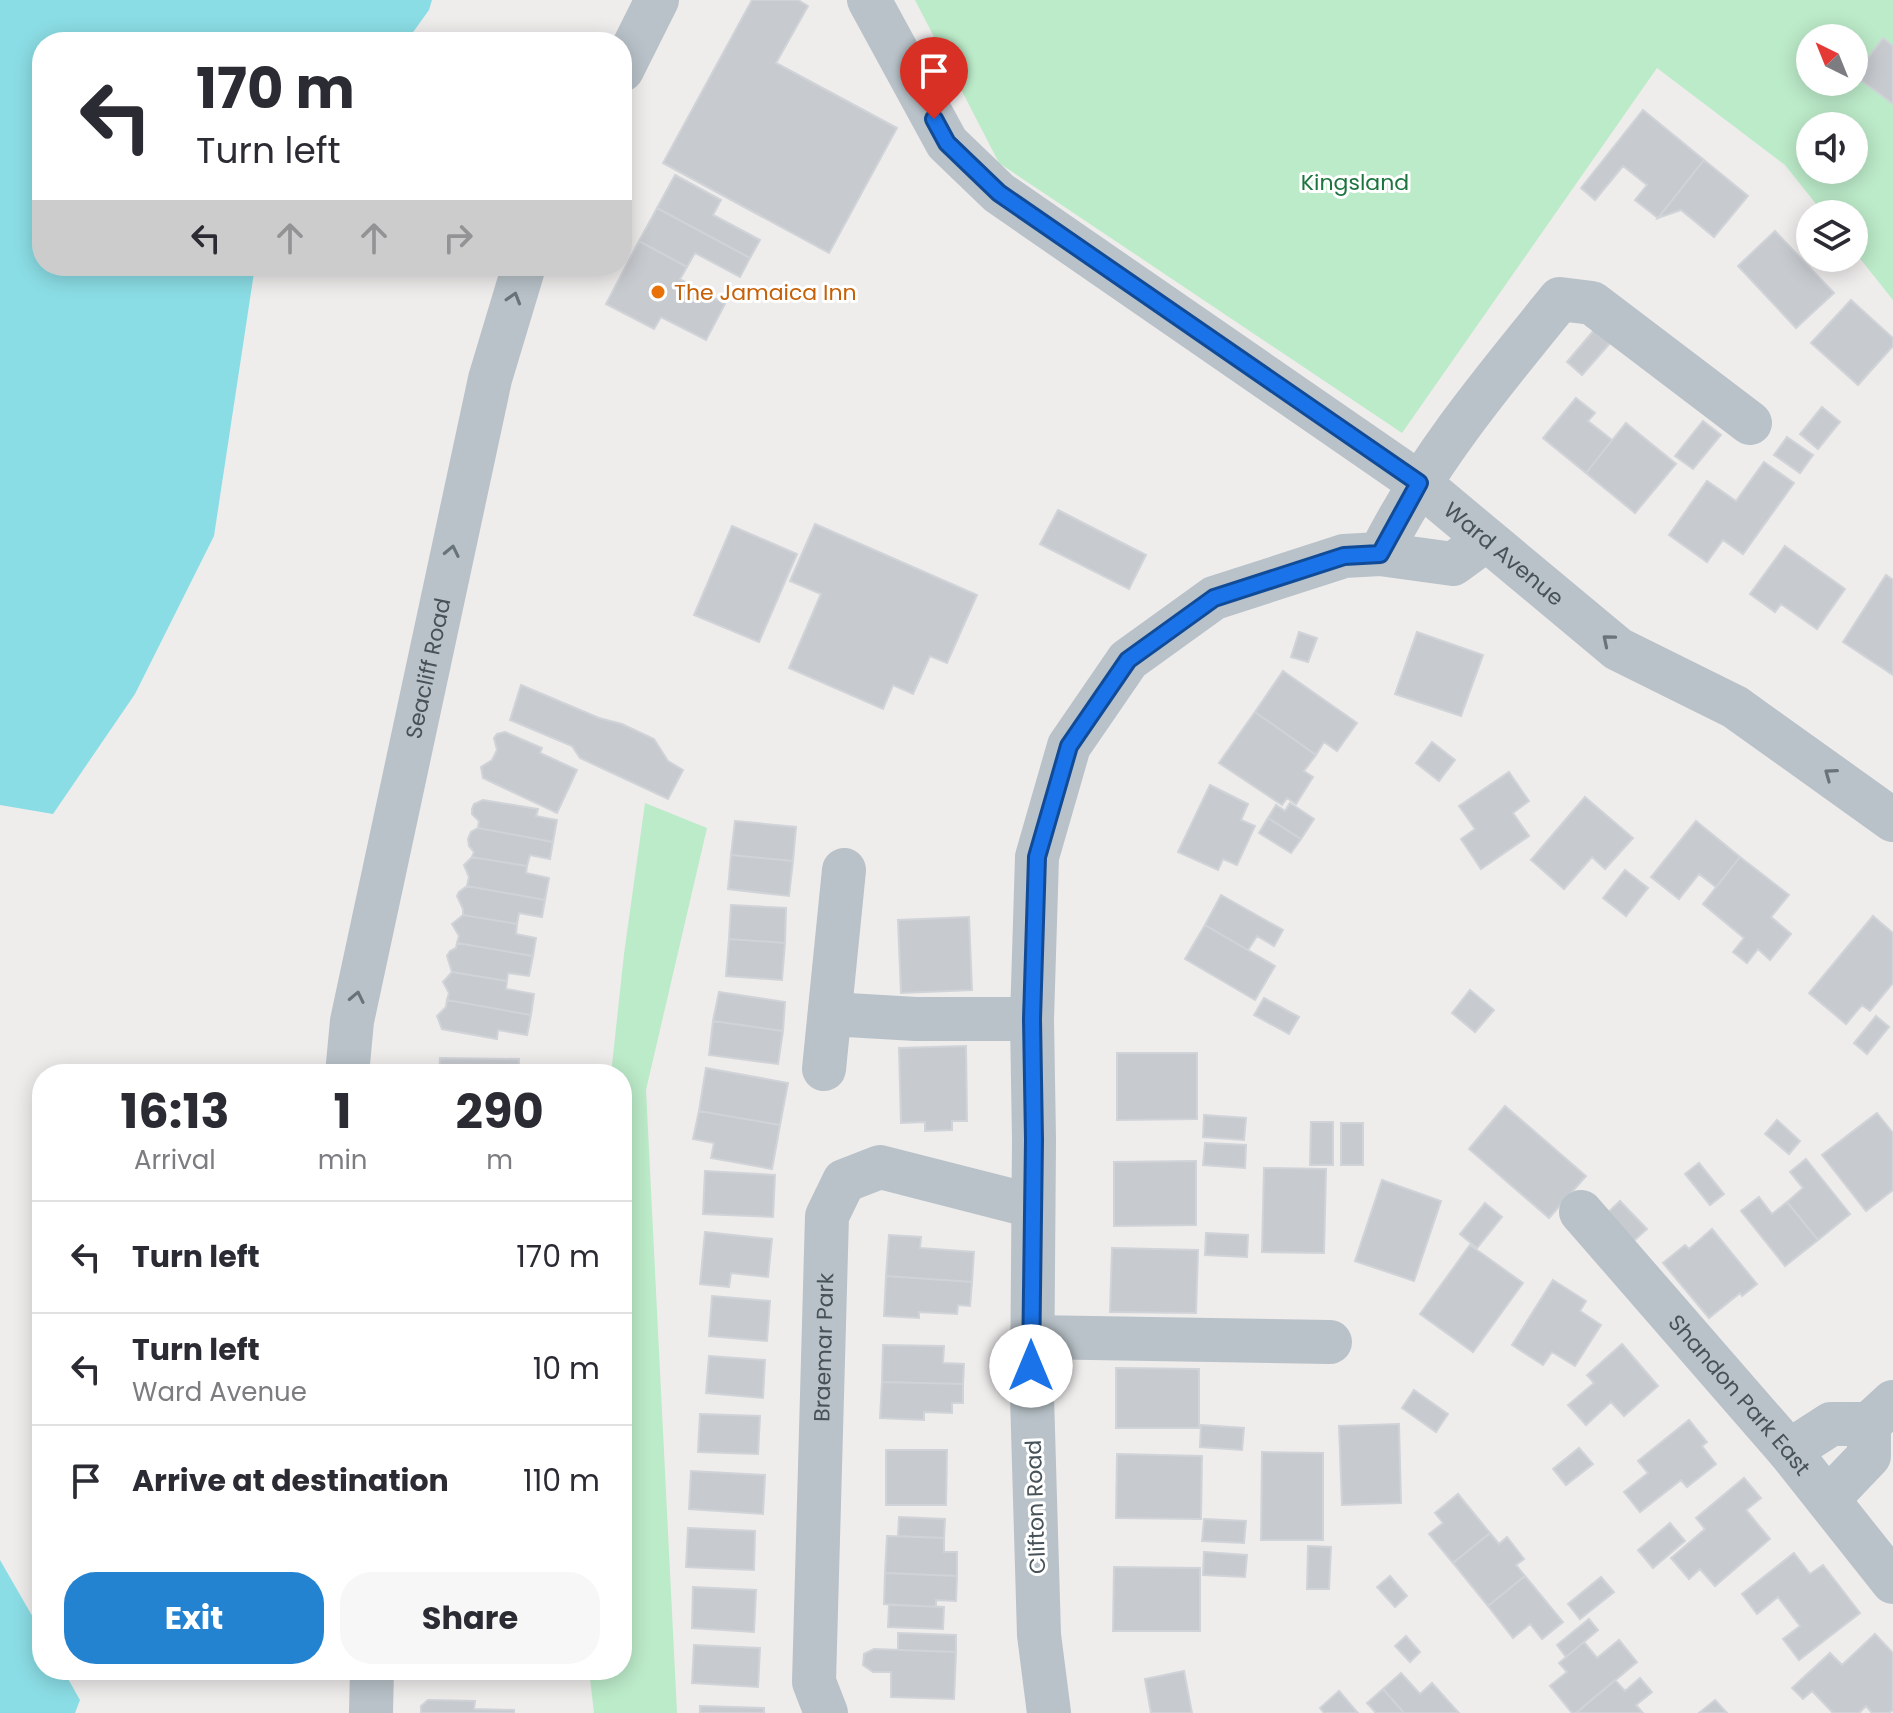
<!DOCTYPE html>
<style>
body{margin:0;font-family:Poppins,sans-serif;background:#f7f7f7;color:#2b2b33;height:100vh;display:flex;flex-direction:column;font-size:30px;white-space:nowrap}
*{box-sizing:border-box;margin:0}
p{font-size:26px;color:#7c7c81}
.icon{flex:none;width:44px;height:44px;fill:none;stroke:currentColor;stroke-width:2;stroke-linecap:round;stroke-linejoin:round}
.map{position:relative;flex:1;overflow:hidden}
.panel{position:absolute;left:32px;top:1064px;width:600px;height:616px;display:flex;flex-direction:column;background:#fff;border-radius:32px;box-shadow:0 4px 20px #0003}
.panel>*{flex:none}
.banner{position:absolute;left:32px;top:32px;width:600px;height:244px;border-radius:32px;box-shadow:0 4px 20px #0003;background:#fff;color:#2b2b33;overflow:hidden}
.needle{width:52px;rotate:317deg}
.fabs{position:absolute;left:1796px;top:24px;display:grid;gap:16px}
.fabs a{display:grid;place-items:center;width:72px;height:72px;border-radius:50%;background:#fff;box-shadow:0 4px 20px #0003;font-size:40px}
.pin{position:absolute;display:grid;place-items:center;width:68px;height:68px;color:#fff;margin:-82px -34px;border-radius:50% 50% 50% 0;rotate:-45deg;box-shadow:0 0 8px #0007}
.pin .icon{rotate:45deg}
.me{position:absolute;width:88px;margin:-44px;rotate:0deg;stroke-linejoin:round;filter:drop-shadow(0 0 6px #0008)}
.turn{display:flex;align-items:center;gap:28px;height:168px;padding:0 32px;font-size:36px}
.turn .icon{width:104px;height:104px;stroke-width:2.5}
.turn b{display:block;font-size:56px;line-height:68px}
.lanes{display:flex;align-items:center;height:76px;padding:0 32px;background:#0003;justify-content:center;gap:40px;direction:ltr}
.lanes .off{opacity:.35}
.eta{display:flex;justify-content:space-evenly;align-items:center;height:136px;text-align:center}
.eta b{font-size:48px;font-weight:700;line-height:56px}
.primary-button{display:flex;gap:16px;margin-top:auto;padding:16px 32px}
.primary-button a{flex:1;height:92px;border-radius:32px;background:#2383d1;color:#fff;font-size:32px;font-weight:700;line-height:92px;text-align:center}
.primary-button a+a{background:#f7f7f7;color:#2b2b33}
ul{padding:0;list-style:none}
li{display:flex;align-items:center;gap:24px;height:112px;padding:0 32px;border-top:2px solid #e1e1e2}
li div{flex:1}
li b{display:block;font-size:30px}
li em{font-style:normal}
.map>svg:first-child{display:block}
.green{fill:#bcebc9;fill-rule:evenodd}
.water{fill:#8bdde5}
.building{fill:#c7cacf;stroke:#d0d3d7;stroke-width:2}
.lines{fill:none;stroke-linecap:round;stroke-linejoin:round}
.minor{stroke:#b8c2c8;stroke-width:44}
.oneway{stroke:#68737a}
.route-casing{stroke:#114b97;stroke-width:20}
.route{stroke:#1a73e8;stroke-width:14}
.food-dot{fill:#e8710a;stroke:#fff;stroke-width:3}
.labels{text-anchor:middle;stroke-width:6;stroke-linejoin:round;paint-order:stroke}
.park-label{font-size:22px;fill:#1c743e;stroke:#fff}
.food-label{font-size:22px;fill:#c56008;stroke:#fff;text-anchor:start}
.street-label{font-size:22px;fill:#465158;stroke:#fff}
</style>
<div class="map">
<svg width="1893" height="1713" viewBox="0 0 1893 1713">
<rect width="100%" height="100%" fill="#efecec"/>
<path class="green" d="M 915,0 L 1893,0 L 1893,300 L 1854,251 L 1854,214 L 1824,214 L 1785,165 L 1657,68 L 1402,433 L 999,163 ZM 1810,38 L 1854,38 L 1854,82 L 1810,82 ZM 1810,126 L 1854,126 L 1854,170 L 1810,170 Z
M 645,803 L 707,828 L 646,1090 L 677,1713 L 594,1713 L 589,1670 L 622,1670 L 622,1074 L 611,1074 L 624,954 Z"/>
<path class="water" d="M 0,0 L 432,0 L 429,10 L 406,42 L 42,42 L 42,266 L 255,266 L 214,536 L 135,694 L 53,814 L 0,805 Z
M 0,1560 L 42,1633 L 42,1670 L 63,1670 L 80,1700 L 75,1713 L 0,1713 Z"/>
<path class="building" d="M 752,0 L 798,0 L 808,6 L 776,63 L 897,128 L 829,253 L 663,163 Z
M 1883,38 L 1893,46 L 1893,104 L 1854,75 L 1854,48 L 1868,58 Z
M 1643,110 L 1704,160 L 1658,218 L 1635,200 L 1647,185 L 1623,166 L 1595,200 L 1581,188 Z
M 1704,160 L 1748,196 L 1714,237 L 1681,210 L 1658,218 Z
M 675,175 L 721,200 L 713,215 L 760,240 L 750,258 L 657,208 Z
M 657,208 L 750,258 L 740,277 L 695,253 L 687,267 L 639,241 Z
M 1775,231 L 1834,293 L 1796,328 L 1738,266 Z
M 639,241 L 687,267 L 680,279 L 725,304 L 706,340 L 661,317 L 654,329 L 606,304 Z
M 1851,300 L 1893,338 L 1893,346 L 1858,385 L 1811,343 Z
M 1595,329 L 1611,342 L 1582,375 L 1567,362 Z
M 1576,398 L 1595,413 L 1588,421 L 1612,440 L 1586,473 L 1543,438 Z
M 1822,407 L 1840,422 L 1818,449 L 1800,434 Z
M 1703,421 L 1721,435 L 1693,469 L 1675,456 Z
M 1626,423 L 1676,464 L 1635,513 L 1586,473 Z
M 1787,437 L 1813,455 L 1800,473 L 1774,455 Z
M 1764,462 L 1794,483 L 1743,554 L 1723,540 L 1707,562 L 1669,535 L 1707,481 L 1736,501 Z
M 1058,510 L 1146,555 L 1129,589 L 1040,544 Z
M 815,524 L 977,595 L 947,663 L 930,656 L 913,694 L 893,685 L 883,709 L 789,668 L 821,594 L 790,581 Z
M 732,526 L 797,554 L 759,642 L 694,615 Z
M 1785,546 L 1845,589 L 1817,629 L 1781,604 L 1775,612 L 1750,594 Z
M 1886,575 L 1893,580 L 1893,675 L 1843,642 Z
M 1299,632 L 1317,638 L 1308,662 L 1291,657 Z
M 1417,632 L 1483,655 L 1461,716 L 1395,694 Z
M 1283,671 L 1357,723 L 1337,751 L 1324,742 L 1316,755 L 1255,712 Z
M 521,685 L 599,718 L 622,724 L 654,739 L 668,761 L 683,770 L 668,799 L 580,758 L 572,746 L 510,720 Z
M 1255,712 L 1316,755 L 1304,771 L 1313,777 L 1296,804 L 1287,798 L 1282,805 L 1219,763 Z
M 505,732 L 542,748 L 540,753 L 577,770 L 557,813 L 483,778 L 481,767 L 492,760 L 497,750 L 494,738 L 497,734 Z
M 1432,742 L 1455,760 L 1439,781 L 1416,763 Z
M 1509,772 L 1529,801 L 1513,813 L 1529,836 L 1481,869 L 1461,839 L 1475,829 L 1459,806 Z
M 1210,785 L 1248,804 L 1241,820 L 1255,826 L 1237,865 L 1223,859 L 1218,870 L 1178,852 Z
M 1585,797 L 1633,838 L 1605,869 L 1592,857 L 1564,889 L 1531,860 Z
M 483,800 L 538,809 L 536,816 L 557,820 L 553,842 L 478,828 L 479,821 L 472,814 L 472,809 L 474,804 Z
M 1290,803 L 1314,819 L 1301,839 L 1268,818 L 1276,805 L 1285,811 Z
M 1268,818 L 1301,839 L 1291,853 L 1259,833 Z
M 735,821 L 796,827 L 793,861 L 731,855 Z
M 1696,821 L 1740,857 L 1716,887 L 1699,874 L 1679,899 L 1651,877 Z
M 478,828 L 553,842 L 550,859 L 530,855 L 527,866 L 472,857 L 474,852 L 469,846 L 468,839 L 471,832 Z
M 731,855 L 793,861 L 789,896 L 728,889 Z
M 472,857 L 527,866 L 526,873 L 549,878 L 545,900 L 467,886 L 469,877 L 464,865 Z
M 1740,857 L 1789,895 L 1771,917 L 1791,934 L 1770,960 L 1758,949 L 1747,963 L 1733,952 L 1744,938 L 1703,904 Z
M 1625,870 L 1648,888 L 1626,916 L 1603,898 Z
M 467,886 L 545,900 L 542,917 L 519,913 L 517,924 L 463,915 L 463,909 L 457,896 L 459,892 Z
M 1221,895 L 1283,930 L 1274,946 L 1257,936 L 1248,950 L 1205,925 Z
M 731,905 L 786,908 L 785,943 L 729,939 Z
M 463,915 L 517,924 L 516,934 L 536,938 L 533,956 L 457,943 L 459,936 L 452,924 Z
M 1873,916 L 1893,933 L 1893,983 L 1870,1011 L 1862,1005 L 1846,1024 L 1809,993 Z
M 969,917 L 972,990 L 901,993 L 898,920 Z
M 1205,925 L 1275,966 L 1255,1000 L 1185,959 Z
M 729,939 L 785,943 L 782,980 L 726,976 Z
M 457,943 L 533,956 L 529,976 L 508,973 L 507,981 L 452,972 L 447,956 L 450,951 L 456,948 Z
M 452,972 L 507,981 L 506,989 L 534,994 L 531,1015 L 447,1000 L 449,993 L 443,982 Z
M 1470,990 L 1494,1010 L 1475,1032 L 1452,1013 Z
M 719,992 L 785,1002 L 783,1031 L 713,1021 Z
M 1264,998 L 1299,1017 L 1289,1034 L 1254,1015 Z
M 447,1000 L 531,1015 L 527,1035 L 498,1030 L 497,1039 L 442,1029 L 437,1016 L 446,1007 Z
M 1876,1016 L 1889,1027 L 1867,1054 L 1854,1043 Z
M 713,1021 L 783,1031 L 778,1064 L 709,1055 Z
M 966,1046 L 967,1121 L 952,1121 L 952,1130 L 925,1131 L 925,1122 L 901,1123 L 899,1048 Z
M 1117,1053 L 1197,1053 L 1197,1119 L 1117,1120 Z
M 440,1058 L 519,1059 L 519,1074 L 439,1074 Z
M 706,1068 L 788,1083 L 780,1125 L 699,1111 Z
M 1505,1106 L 1586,1176 L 1549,1218 L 1469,1149 Z
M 699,1111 L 780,1125 L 772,1169 L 711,1158 L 714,1143 L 693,1139 Z
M 1877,1113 L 1893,1133 L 1893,1190 L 1866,1211 L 1822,1155 Z
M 1204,1115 L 1246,1118 L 1244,1140 L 1203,1137 Z
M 1777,1120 L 1800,1141 L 1789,1154 L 1765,1134 Z
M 1311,1122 L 1333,1122 L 1333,1165 L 1310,1165 Z
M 1341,1123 L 1363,1123 L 1363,1165 L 1341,1165 Z
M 1205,1143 L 1246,1145 L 1245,1168 L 1203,1165 Z
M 1806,1159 L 1850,1214 L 1818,1240 L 1787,1202 L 1803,1188 L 1790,1172 Z
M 1196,1161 L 1196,1225 L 1114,1226 L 1114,1162 Z
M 1699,1163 L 1724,1194 L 1710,1205 L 1685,1174 Z
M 1264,1168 L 1326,1169 L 1324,1253 L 1262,1252 Z
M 705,1171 L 775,1175 L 773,1217 L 703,1214 Z
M 1382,1180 L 1441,1201 L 1414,1281 L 1355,1261 Z
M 1759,1197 L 1772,1214 L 1787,1202 L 1818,1240 L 1785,1266 L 1741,1211 Z
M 1620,1201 L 1647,1229 L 1628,1246 L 1602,1218 Z
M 1485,1203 L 1502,1217 L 1477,1248 L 1460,1234 Z
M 1712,1229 L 1757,1284 L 1742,1296 L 1740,1293 L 1709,1318 L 1663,1263 L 1685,1245 L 1689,1249 Z
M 705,1232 L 772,1239 L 768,1277 L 731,1273 L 729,1287 L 700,1284 Z
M 1206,1233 L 1248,1235 L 1247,1257 L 1205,1255 Z
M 889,1235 L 921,1237 L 920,1248 L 974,1252 L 972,1282 L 886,1276 Z
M 1470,1245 L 1523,1283 L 1473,1352 L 1420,1314 Z
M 1112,1248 L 1198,1250 L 1196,1313 L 1110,1312 Z
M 886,1276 L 972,1282 L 970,1306 L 958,1305 L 957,1314 L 919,1312 L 919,1318 L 884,1316 Z
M 1553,1280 L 1586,1301 L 1580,1311 L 1601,1325 L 1575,1366 L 1552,1352 L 1543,1365 L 1512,1345 Z
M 712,1296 L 770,1301 L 767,1341 L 709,1336 Z
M 1622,1344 L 1658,1386 L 1624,1416 L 1611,1402 L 1586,1425 L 1568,1405 L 1594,1383 L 1587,1375 Z
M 883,1345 L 944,1346 L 943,1363 L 964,1364 L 963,1384 L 882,1382 Z
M 709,1356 L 765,1360 L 763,1398 L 706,1393 Z
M 1116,1368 L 1199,1369 L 1199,1428 L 1116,1428 Z
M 882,1382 L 963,1384 L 963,1403 L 952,1403 L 952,1413 L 924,1412 L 924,1420 L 880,1418 Z
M 1414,1390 L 1448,1414 L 1436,1432 L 1402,1408 Z
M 700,1414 L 760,1416 L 758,1454 L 698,1452 Z
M 1689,1420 L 1707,1442 L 1702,1446 L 1716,1464 L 1687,1487 L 1681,1480 L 1640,1512 L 1624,1492 L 1648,1473 L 1638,1461 Z
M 1399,1424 L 1401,1503 L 1342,1505 L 1339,1426 Z
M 1201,1425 L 1244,1428 L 1242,1450 L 1200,1447 Z
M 1579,1448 L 1593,1464 L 1566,1485 L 1553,1469 Z
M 886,1450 L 947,1450 L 946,1505 L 886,1505 Z
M 1262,1452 L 1323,1453 L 1323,1540 L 1261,1540 Z
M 1117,1454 L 1202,1456 L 1201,1519 L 1116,1518 Z
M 691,1471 L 765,1475 L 763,1514 L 689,1509 Z
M 1744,1478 L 1761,1498 L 1746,1510 L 1770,1539 L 1715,1586 L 1700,1569 L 1689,1579 L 1671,1558 L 1705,1529 L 1696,1518 Z
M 1458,1494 L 1490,1533 L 1453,1563 L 1429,1534 L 1443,1523 L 1435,1513 Z
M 899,1517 L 945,1519 L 944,1538 L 898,1536 Z
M 1204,1519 L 1246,1521 L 1244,1543 L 1202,1541 Z
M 1670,1523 L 1685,1541 L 1653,1568 L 1638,1550 Z
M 688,1528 L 755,1531 L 754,1570 L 686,1567 Z
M 1490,1533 L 1499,1544 L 1507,1537 L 1524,1559 L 1516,1565 L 1525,1576 L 1488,1606 L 1453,1563 Z
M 887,1536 L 944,1538 L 944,1552 L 957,1552 L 957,1576 L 885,1573 Z
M 1308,1546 L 1331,1547 L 1329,1589 L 1307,1589 Z
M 1204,1552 L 1247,1555 L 1245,1577 L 1203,1575 Z
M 1794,1553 L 1810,1574 L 1823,1565 L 1860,1613 L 1799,1660 L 1783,1639 L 1800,1626 L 1778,1597 L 1757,1614 L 1742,1594 Z
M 1114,1567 L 1200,1568 L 1200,1631 L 1113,1631 Z
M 885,1573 L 957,1576 L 956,1601 L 936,1600 L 936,1607 L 884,1604 Z
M 1390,1576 L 1407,1596 L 1395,1607 L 1377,1587 Z
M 1525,1576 L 1563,1622 L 1542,1639 L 1530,1624 L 1513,1638 L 1488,1606 Z
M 1601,1577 L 1614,1592 L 1580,1619 L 1568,1604 Z
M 693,1587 L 756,1590 L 754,1632 L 692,1628 Z
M 889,1605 L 944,1607 L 943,1629 L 888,1627 Z
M 1589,1619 L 1598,1630 L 1566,1657 L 1557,1645 Z
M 898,1633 L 956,1635 L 956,1652 L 898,1650 Z
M 1875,1634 L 1893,1653 L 1893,1710 L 1889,1713 L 1872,1713 L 1866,1706 L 1859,1713 L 1833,1713 L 1812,1691 L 1803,1699 L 1792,1688 L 1830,1653 L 1842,1665 Z
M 1406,1636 L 1420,1652 L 1410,1662 L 1395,1646 Z
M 1619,1640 L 1637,1662 L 1576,1713 L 1572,1713 L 1550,1686 L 1567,1672 L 1559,1663 L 1584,1642 L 1597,1658 Z
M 694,1645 L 760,1648 L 758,1687 L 692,1683 Z
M 874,1649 L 956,1652 L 954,1699 L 891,1697 L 891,1672 L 873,1672 L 863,1665 L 864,1654 Z
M 1184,1671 L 1192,1713 L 1151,1713 L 1145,1679 Z
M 1401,1673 L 1420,1694 L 1432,1683 L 1459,1713 L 1404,1713 L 1383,1689 Z
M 1640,1678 L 1652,1692 L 1636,1705 L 1643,1713 L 1576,1713 L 1615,1680 L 1625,1691 Z
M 1383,1689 L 1404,1713 L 1376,1713 L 1367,1703 Z
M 1339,1691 L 1358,1713 L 1324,1713 L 1320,1708 Z
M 428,1700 L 475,1701 L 474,1709 L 514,1710 L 514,1713 L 421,1713 L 421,1706 Z
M 1715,1700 L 1727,1713 L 1699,1713 Z
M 700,1706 L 764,1708 L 764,1713 L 700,1713 Z"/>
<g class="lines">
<g class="minor">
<path id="s1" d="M 869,0 L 947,143 L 999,193 L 1419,483 L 1618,649 L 1735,707 L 1893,820"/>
<path d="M 622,70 L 657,0"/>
<path d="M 1380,554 C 1427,460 1494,380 1560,299 L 1592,303 L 1750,423"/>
<path d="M 830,1014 L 916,1019 L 1032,1019"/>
<path d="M 824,1069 L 844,870"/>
<path id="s2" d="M 347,1074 L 352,1021 L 490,379 L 524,266"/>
<path id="s3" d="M 1581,1212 L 1789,1451 L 1893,1582"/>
<path d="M 1031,1337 L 1330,1342"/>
<path d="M 1789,1451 L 1831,1424 L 1869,1424"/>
<path d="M 1828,1499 L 1869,1456 L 1869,1424 L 1893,1402"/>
<path d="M 371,1713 L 372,1670"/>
<path id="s4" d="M 826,1713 L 814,1682 L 827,1216 L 844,1181 L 880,1167 L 1033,1206"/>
<path d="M 1049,1713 L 1039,1635 L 1032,1396 L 1034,1140 L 1032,1019 L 1037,857 L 1069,746 L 1128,660 L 1214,598 L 1344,556 L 1380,554 L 1453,564 L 1486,540"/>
</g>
</g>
<defs><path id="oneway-chevron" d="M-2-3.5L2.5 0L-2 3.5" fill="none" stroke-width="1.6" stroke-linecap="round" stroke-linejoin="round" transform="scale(2)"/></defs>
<g class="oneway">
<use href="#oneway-chevron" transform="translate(514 298) rotate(-73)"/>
<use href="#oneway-chevron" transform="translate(452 551) rotate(-78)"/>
<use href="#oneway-chevron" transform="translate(1608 640) rotate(-140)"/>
<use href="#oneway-chevron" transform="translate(1830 774) rotate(-144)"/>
<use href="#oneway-chevron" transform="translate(357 997) rotate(-78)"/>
</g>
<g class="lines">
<g class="route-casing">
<path id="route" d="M 934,119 L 947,143 L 999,193 L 1419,483 L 1380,554 L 1344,556 L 1214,598 L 1128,660 L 1069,746 L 1037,857 L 1032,1019 L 1034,1140 L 1031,1366"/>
</g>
<use href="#route" class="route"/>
</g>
<circle class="food-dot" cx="658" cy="292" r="8"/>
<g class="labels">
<g class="park-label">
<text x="1355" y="190">Kingsland</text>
</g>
<g class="food-label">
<text x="674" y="300">The Jamaica Inn</text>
</g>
<g class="street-label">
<text dy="8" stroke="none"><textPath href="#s1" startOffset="856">Ward Avenue</textPath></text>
<text dy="8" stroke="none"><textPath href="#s2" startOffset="414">Seacliff Road</textPath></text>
<text dy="8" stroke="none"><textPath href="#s4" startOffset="368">Braemar Park</textPath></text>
<text dy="8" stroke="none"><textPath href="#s3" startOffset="242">Shandon Park East</textPath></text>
<text transform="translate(1035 1507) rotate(-92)" y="8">Clifton Road</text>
</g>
</g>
</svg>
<div class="fabs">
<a><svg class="needle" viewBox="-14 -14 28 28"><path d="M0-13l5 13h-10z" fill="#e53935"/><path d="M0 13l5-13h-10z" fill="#7c7c81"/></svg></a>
<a><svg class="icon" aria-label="sound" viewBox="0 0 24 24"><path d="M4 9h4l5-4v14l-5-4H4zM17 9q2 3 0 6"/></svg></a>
<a><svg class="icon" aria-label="layers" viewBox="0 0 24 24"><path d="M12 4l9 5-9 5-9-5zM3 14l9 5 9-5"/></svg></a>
</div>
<div class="pin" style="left:934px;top:119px;background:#d93025"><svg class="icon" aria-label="arrive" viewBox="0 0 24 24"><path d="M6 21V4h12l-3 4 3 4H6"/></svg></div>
<svg class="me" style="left:1031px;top:1366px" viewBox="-20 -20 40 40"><circle r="19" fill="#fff"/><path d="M0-13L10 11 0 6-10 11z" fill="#1a73e8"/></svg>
<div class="banner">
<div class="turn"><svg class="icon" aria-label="left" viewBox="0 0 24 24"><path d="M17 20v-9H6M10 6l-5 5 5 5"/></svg><div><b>170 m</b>Turn left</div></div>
<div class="lanes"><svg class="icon" aria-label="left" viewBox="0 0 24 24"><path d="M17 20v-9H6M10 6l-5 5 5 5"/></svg><svg class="icon off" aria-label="ahead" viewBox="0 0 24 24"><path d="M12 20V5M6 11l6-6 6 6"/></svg><svg class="icon off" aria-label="ahead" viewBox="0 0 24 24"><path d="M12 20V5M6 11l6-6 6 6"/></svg><svg class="icon off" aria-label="right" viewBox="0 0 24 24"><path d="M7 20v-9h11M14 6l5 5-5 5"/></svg></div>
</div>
<section class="panel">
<div class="eta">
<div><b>16:13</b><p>Arrival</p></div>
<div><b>1</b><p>min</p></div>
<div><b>290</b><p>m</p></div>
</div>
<ul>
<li><svg class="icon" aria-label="left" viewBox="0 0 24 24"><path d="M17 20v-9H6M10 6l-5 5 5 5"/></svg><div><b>Turn left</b></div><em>170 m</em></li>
<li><svg class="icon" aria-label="left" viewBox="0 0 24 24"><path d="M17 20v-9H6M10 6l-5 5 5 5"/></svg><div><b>Turn left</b><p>Ward Avenue</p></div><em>10 m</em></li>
<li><svg class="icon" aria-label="arrive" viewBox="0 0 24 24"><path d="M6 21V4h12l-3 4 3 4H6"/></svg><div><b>Arrive at destination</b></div><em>110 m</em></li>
</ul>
<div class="primary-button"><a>Exit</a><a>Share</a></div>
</section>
</div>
